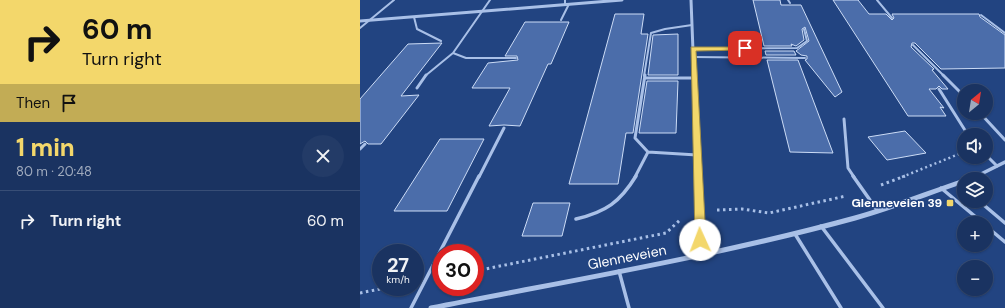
<!DOCTYPE html>
<meta charset="utf-8">
<style>
body{margin:0;font-family:"DM Sans",sans-serif;background:#233b67;color:#f1f3f6;height:100vh;display:flex;flex-direction:column;font-size:15px;white-space:nowrap}
*{box-sizing:border-box;margin:0}
p{font-size:13px;color:#9faabd}
.icon{flex:none;width:22px;height:22px;fill:none;stroke:currentColor;stroke-width:2;stroke-linecap:round;stroke-linejoin:round}
.map{position:relative;flex:1;overflow:hidden}
.panel{display:flex;flex-direction:column;background:#1a3361;width:360px}
.panel>*{flex:none}
.guide{background:#f3d76b;color:#111;overflow:hidden}
.needle{width:26px;rotate:30deg}
.tools{position:absolute;left:597px;top:84px;display:grid;gap:8px}
.tools a{display:grid;place-items:center;width:36px;height:36px;border-radius:50%;background:#1a3361;box-shadow:0 1px 3px #0004,0 0 0 1px #384e76;font-size:20px}
.speed{position:absolute;left:12px;top:244px;display:flex;gap:8px;font-size:20px;font-weight:700;text-align:center}
.speed>*{display:grid;place-content:center;width:52px;height:52px;border-radius:50%;background:#1a3361;box-shadow:0 1px 3px #0004,0 0 0 1px #384e76;line-height:1}
.speed small{font-size:10px;font-weight:400}
.speed .limit{border:6px solid #d22;background:#fff;color:#111}
.pin{position:absolute;display:grid;place-items:center;width:34px;height:34px;color:#fff;margin:-17px;border-radius:8px;box-shadow:0 2px 6px #0006}
.me{position:absolute;width:44px;margin:-22px;rotate:358deg;stroke-linejoin:round;filter:drop-shadow(0 0 3px #0008)}
.turn{display:flex;align-items:center;gap:14px;height:84px;padding:0 16px;font-size:18px}
.turn .icon{width:52px;height:52px;stroke-width:2.5}
.turn b{display:block;font-size:28px;line-height:34px}
.then{display:flex;align-items:center;height:38px;padding:0 16px;background:#0003;gap:8px;font-size:15px}
.round{display:grid;place-items:center;flex:none;width:42px;height:42px;border-radius:21px;background:#233b67}
.overview{display:flex;align-items:center;justify-content:space-between;height:68px;padding:0 16px}
h1{font-size:24px;font-weight:800;line-height:30px;color:#f3d76b}
ul{padding:0;list-style:none}
li{display:flex;align-items:center;gap:12px;height:60px;padding:0 16px;border-top:1px solid #384e76}
li div{flex:1}
li b{display:block;font-size:15px}
li em{font-style:normal}
main{display:flex;flex:1;min-height:0}
.map>svg:first-child{display:block}
.building{fill:#4b6daa;stroke:#ccdcf6}
.lines{fill:none;stroke-linecap:round;stroke-linejoin:round}
.path-far1{stroke:#a9c0e7;stroke-width:2.5;stroke-dasharray:2 3;stroke-linecap:butt}
.path{stroke:#a9c0e7;stroke-width:3;stroke-dasharray:2.5 3.5;stroke-linecap:butt}
.lane-far2{stroke:#a9c0e7;stroke-width:2}
.lane-far1{stroke:#a9c0e7;stroke-width:3}
.lane{stroke:#a9c0e7;stroke-width:3.5}
.street-far2{stroke:#a9c0e7;stroke-width:3}
.street-far1{stroke:#a9c0e7;stroke-width:3.5}
.street{stroke:#a9c0e7;stroke-width:5}
.route{fill:#f3d76b;stroke:#9e8c46}
.poi-dot{fill:#f3d76b;stroke:#224481;stroke-width:1.5}
.labels{text-anchor:middle;stroke-width:3;stroke-linejoin:round;paint-order:stroke}
.poi-label{font-size:12px;font-weight:bold;fill:#fff;stroke:#224481;text-anchor:end}
.near-street-label{font-size:14px;fill:#fff;stroke:#224481}
</style>
<main>
<section class="panel">
<div class="guide">
<div class="turn"><svg class="icon" aria-label="right" viewBox="0 0 24 24"><path d="M7 20v-9h11M14 6l5 5-5 5"/></svg><div><b>60 m</b>Turn right</div></div>
<div class="then">Then<svg class="icon" aria-label="arrive" viewBox="0 0 24 24"><path d="M6 21V4h12l-3 4 3 4H6"/></svg></div>
</div>
<div class="overview"><div><h1>1 min</h1><p>80 m · 20:48</p></div><a class="round"><svg class="icon" aria-label="close" viewBox="0 0 24 24"><path d="M6 6l12 12M18 6L6 18"/></svg></a></div>
<ul>
<li><svg class="icon" aria-label="right" viewBox="0 0 24 24"><path d="M7 20v-9h11M14 6l5 5-5 5"/></svg><div><b>Turn right</b></div><em>60 m</em></li>
</ul>
</section>
<div class="map">
<svg width="645" height="308" viewBox="0 0 645 308">
<rect width="100%" height="100%" fill="#224481"/>
<path class="building" d="M 393,0 L 420,0 L 421,5 L 441,5 L 482,92 L 475,97 L 445,60 L 447,59 L 447,56 L 441,55 L 436,51 L 449,41 L 445,27 L 442,29 L 444,40 L 436,46 L 431,44 L 432,46 L 404,46 Z
M 473,0 L 498,0 L 509,14 L 526,14 L 532,20 L 534,18 L 532,14 L 619,14 L 620,17 L 645,35 L 645,68 L 581,69 L 555,43 L 552,43 L 551,47 L 574,69 L 572,70 L 588,89 L 582,89 L 579,86 L 576,89 L 569,89 L 584,108 L 580,107 L 586,116 L 548,116 Z
M 255,14 L 284,14 L 281,34 L 288,34 L 273,133 L 266,133 L 258,184 L 209,184 Z
M 165,22 L 209,22 L 191,64 L 188,64 L 160,126 L 144,125 L 129,126 L 150,88 L 112,88 L 128,63 L 158,60 L 157,56 L 145,56 Z
M 318,34 L 318,75 L 288,75 L 293,35 Z
M 82,43 L 41,96 L 59,95 L 21,144 L 8,144 L 5,141 L 0,144 L 0,99 L 48,44 Z
M 405,51 L 434,51 L 436,55 L 406,55 Z
M 407,60 L 438,60 L 473,153 L 430,152 Z
M 287,81 L 318,81 L 316,133 L 279,133 Z
M 545,131 L 566,153 L 527,160 L 508,137 Z
M 80,139 L 124,139 L 87,211 L 34,211 Z
M 173,203 L 210,203 L 202,236 L 162,236 Z"/>
<g class="lines">
<path class="path-far1" d="M 542,177 L 604,152"/>
<path class="path" d="M 521,185 L 545,176
M 357,210 L 382,209 L 409,213 L 486,196
M 115,271 L 306,233 L 320,220
M 0,293 L 30,287"/>
<path class="lane-far2" d="M 130,0 L 93,53 L 106,58 L 156,58
M 205,0 L 205,5
M 428,0 L 430,3
M 517,0 L 532,18
M 621,15 L 645,33
M 54,17 L 57,29 L 81,41
M 201,20 L 209,4
M 0,28 L 34,0
M 553,45 L 584,76
M 333,49 L 437,48 L 447,41 L 444,29
M 333,57 L 445,58
M 65,76 L 93,53
M 284,76 L 291,33 L 305,29 L 332,25"/>
<path class="lane-far1" d="M 285,75 L 275,138 L 288,152 L 337,155
M 583,75 L 604,96
M 285,78 L 334,78
M 57,88 L 66,75
M 579,89 L 608,135
M 620,113 L 645,140
M 484,119 L 488,168 L 494,177
M 0,149 L 5,144
M 626,155 L 637,166
M 119,177 L 144,128
M 275,177 L 288,152"/>
<path class="lane" d="M 493,176 L 517,210
M 598,183 L 604,188
M 581,188 L 623,223
M 619,201 L 645,223
M 216,219 C 246,212 260,202 276,176
M 461,226 L 523,308
M 626,226 L 645,242
M 435,234 L 481,308
M 259,271 L 269,308
M 51,308 L 119,176"/>
<path class="street-far2" d="M 331,0 L 334,76
M 0,21 L 262,0"/>
<path class="street-far1" d="M 334,75 L 338,177
M 615,177 L 645,162"/>
<path class="street" d="M 338,176 L 341,254
M 609,179 L 618,176
M 71,308 C 213,280 356,256 495,218 C 532,208 568,193 604,181"/>
</g>
<path class="route" d="M 331,47 L 385,47 L 388,48 L 385,50 L 336,51 L 346,240 L 344,243 L 340,245 L 336,243 L 335,240 Z"/>
<rect class="poi-dot" x="586" y="199" width="8" height="8" rx="2"/>
<g class="labels">
<g class="poi-label">
<text x="582" y="207">Glenneveien 39</text>
</g>
<g class="near-street-label">
<text transform="translate(267 257) rotate(-11)" y="5">Glenneveien</text>
</g>
</g>
</svg>
<div class="tools">
<a><svg class="needle" viewBox="-14 -14 28 28"><path d="M0-13l5 13h-10z" fill="#e53935"/><path d="M0 13l5-13h-10z" fill="#9faabd"/></svg></a>
<a><svg class="icon" aria-label="sound" viewBox="0 0 24 24"><path d="M4 9h4l5-4v14l-5-4H4zM17 9q2 3 0 6"/></svg></a>
<a><svg class="icon" aria-label="layers" viewBox="0 0 24 24"><path d="M12 4l9 5-9 5-9-5zM3 14l9 5 9-5"/></svg></a>
<a>+</a>
<a>−</a>
</div>
<div class="speed"><div>27<small>km/h</small></div><div class="limit">30</div></div>
<div class="pin" style="left:385px;top:48px;background:#d93025"><svg class="icon" aria-label="arrive" viewBox="0 0 24 24"><path d="M6 21V4h12l-3 4 3 4H6"/></svg></div>
<svg class="me" style="left:340px;top:240px" viewBox="-20 -20 40 40"><circle r="19" fill="#fff"/><path d="M0-13L10 11 0 6-10 11z" fill="#f3d76b"/></svg>
</div>
</main>
